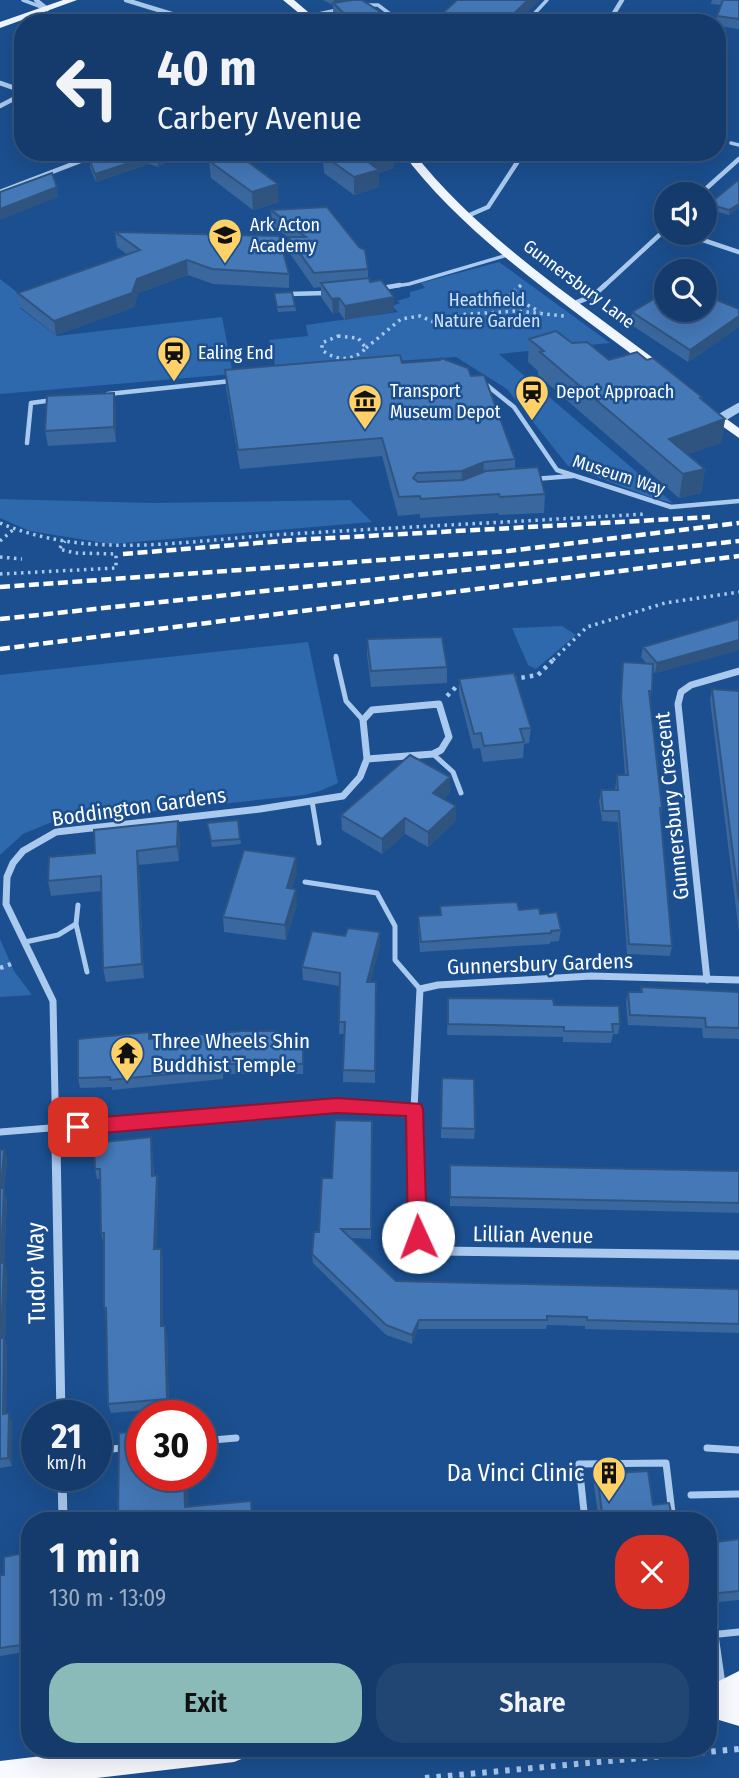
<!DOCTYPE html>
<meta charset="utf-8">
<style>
body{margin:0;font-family:"Fira Sans Condensed",sans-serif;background:#214673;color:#f1f3f6;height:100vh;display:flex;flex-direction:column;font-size:26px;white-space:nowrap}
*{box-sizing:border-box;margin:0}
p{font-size:23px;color:#9dadc1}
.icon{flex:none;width:38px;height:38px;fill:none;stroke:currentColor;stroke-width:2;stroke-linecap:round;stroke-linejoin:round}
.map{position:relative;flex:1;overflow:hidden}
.sheet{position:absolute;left:21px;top:1512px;width:696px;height:245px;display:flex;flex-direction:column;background:#143b6b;border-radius:28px;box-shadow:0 7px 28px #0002,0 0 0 2px #33557e}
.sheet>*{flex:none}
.banner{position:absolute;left:14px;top:14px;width:712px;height:147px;border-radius:28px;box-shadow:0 7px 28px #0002,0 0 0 2px #33557e;background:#143b6b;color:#f1f3f6;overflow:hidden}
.controls{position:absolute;left:654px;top:182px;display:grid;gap:14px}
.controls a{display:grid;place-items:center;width:63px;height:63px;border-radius:50%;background:#143b6b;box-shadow:0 7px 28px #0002,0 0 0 2px #33557e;font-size:35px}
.speed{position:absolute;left:21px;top:1400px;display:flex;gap:14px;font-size:35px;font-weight:700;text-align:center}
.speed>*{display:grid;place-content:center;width:91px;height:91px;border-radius:50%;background:#143b6b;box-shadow:0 7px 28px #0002,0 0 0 2px #33557e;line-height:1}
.speed small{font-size:18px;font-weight:400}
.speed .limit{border:10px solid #d22;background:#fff;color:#111}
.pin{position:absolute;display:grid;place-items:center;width:60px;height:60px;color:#fff;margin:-30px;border-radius:14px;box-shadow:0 4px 10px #0006}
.me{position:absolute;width:77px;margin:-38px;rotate:358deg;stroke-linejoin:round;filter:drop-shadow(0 0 5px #0008)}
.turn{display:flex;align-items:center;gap:24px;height:147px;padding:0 28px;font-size:32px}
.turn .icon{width:91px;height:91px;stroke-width:2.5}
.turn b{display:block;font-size:49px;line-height:60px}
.round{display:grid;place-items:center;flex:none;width:74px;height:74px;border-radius:28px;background:#214673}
.summary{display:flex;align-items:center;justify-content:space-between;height:119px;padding:0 28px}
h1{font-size:42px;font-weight:600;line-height:52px}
.action{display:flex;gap:14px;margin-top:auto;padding:14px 28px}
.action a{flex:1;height:80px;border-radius:28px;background:#8bbbb9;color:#111;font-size:28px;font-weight:600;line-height:80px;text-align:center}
.action a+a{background:#214673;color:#f1f3f6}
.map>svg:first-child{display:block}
.green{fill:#2e69ad}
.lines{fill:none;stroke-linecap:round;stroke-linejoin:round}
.path-far3{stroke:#a9c9ee;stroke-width:2.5;stroke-dasharray:2 3.5;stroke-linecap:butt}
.path-far2{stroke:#a9c9ee;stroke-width:3.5;stroke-dasharray:2.5 4.5;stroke-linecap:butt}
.path-far1{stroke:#a9c9ee;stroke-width:4.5;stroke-dasharray:3.5 5;stroke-linecap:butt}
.path{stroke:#a9c9ee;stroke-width:6;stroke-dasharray:4.5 7;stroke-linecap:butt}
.service-far3{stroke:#a9c9ee;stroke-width:3.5}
.service-far2{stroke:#a9c9ee;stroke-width:4.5}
.service-far1{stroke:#a9c9ee;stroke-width:5}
.service{stroke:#a9c9ee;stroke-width:7}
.minor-far3{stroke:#a9c9ee;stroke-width:4.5}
.minor-far2{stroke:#a9c9ee;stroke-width:5}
.minor-far1{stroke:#a9c9ee;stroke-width:7}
.minor{stroke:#a9c9ee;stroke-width:9}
.primary{fill:#f0f6ff;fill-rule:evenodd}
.trunk{fill:#f8faff;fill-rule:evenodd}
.rail{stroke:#fff;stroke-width:4.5;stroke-dasharray:10 4.5;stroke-linecap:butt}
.wall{fill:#3a679d}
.shaded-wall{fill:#305480}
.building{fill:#4478b7;stroke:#305480;stroke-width:2}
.route{fill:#e11d48;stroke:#92132f;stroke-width:2}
.labels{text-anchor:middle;stroke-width:5;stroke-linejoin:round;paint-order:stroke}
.far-poi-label{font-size:18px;fill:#fff;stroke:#1b4f8f;text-anchor:start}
.far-street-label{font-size:18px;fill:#fff;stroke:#1b4f8f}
.far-park-label{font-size:18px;fill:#cfe3fa;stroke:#1b4f8f}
.street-label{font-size:21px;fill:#fff;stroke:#1b4f8f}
.poi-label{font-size:21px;fill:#fff;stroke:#1b4f8f;text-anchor:start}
.near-street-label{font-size:24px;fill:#fff;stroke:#1b4f8f}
.near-poi-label{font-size:24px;fill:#fff;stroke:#1b4f8f;text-anchor:end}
</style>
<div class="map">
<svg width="739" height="1778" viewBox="0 0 739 1778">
<rect width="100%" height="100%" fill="#1b4f8f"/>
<path class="green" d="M 499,262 L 610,343 L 499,354 L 673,503 L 652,498 L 568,466 L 507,389 L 456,357 L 276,369 L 269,340 L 308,336 L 306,325 L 398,312 L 392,306 L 400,303 L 397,301 L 410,297 L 410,292 L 425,288 L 421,283 Z
M 0,279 L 31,303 L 20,308 L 57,336 L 222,317 L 233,374 L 0,394 Z
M 0,499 L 152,503 L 350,500 L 372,522 L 110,544 L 30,531 L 0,518 Z
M 562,626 L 576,635 L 536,669 L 528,665 L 512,628 Z
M 308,642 L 338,783 L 320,791 L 304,795 L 52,822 L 23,834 L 0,855 L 0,675 Z
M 0,939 L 14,971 L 32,995 L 0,997 Z"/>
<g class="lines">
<path class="path-far3" d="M 519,287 L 522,284"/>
<path class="path-far2" d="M 521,285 L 510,295 L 540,312
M 338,336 L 358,338 L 366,348 C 353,362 336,361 322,350 L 322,343 Z
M 366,348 L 401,319 L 420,316 L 434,322 L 444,323 L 456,315 L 516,311 L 564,316
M 0,523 C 93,562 192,539 289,534 C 408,527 527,521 646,514
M 0,541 L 14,529
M 0,557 L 22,559
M 0,574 L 116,568 L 116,554 L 75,553 L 59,549 L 65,541
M 553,660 L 587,627 L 665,603 L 739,592"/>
<path class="path-far1" d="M 513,679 L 538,675 L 555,658
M 447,696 L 457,686 L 462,685
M 0,968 L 11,964"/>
<path class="path" d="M 425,1778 L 739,1749"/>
<path class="service-far3" d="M 23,0 L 47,9
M 364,5 L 378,5 L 402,23
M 533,15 L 547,0
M 309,16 L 337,10
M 731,143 L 739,145
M 389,287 L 409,284 L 511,254"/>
<path class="service-far2" d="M 382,288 L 400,285
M 288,294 L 327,293
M 483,382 L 514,407 L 557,470 L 671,507 L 739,501
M 108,394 L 231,381
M 718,417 L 739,405
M 722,420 L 739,410
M 27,443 L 31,403 L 53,400
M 534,479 L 573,476
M 336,656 L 337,660"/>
<path class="service-far1" d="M 336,658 L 346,701 L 363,720
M 433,754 L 453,772 L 461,793
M 312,801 L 319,843
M 305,882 L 377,893 L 395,926 L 395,960 L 420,989
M 76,924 L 87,972
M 25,942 L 58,935 L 76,924 L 78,905"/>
<path class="service" d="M 201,1441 L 236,1438
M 707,1448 L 739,1450
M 96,1450 L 124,1448
M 691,1495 L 739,1494
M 585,1521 L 579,1464 L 666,1463 L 673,1521
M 709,1635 L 739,1632
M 715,1635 L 722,1684"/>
<path class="minor-far3" d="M 36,0 L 47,9
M 126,0 L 201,23
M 608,23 L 622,0
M 0,83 L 23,91
M 0,106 L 23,94
M 0,192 L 104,152
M 700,194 L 739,159
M 465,217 L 488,207 L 524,152
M 682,233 L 739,252
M 603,287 L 667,228"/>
<path class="minor-far2" d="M 575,303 L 593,296 L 605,285"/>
<path class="minor-far1" d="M 439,704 L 449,737 L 441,750 L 433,754 L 367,759 L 363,720 L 372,710 Z
M 707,980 L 678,704 L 681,692 L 691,685 L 739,671
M 0,1132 L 337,1105 L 414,1109
M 56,1146 L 53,1001 L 6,904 L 7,877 L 13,863 L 23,851 L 56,832 L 260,809 L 343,796 L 360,777 L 367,759
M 415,1146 L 414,1109 L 420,989 L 438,985 L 591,976 L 739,980"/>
<path class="minor" d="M 56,1144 L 61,1416
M 415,1144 L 418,1237 L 427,1247 L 442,1251 L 739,1255
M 62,1475 L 63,1521"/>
<path class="primary" d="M 63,0 L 77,0 L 0,28 L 0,22 Z
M 283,0 L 294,0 L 321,23 L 311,23 Z
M 402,152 L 413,152 C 482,240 582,303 670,371 L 670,377 L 662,377 C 575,310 467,240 402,152 Z
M 706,404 L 739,428 L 739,438 L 701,411 L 700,408 Z"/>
<path class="trunk" d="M 739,1671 L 739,1726 L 709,1717 L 709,1686 Z
M 109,1748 L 248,1748 L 244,1758 L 234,1762 L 97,1778 L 0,1778 L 0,1761 Z"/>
<path class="rail" d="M 123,554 L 295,540 L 710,517
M 0,587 L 508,551 L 739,523
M 0,619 L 739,541
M 0,649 L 739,556"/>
</g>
<path class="wall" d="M 323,0 L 362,0 L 385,23 L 340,23 L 333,16 L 333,5 Z
M 712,0 L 739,0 L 739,29 L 718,26 L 718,23 L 716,23 L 717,16 L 721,5 L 711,4 Z
M 327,152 L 394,152 L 394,168 L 379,173 L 379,187 L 354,195 L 324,173 L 323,155 L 327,154 Z
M 183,153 L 158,167 L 149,164 L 96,182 L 90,168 L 90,161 Z
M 209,161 L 279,202 L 253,210 L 211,178 Z
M 739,181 L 739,208 L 729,215 L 708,209 L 709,204 Z
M 271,210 L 368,269 L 368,278 L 370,282 L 394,311 L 345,320 L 339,312 L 333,314 L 321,297 L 321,287 L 314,288 L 288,251 L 288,237 L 272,225 Z
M 115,232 L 289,274 L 289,288 L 213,284 L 188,275 L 138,293 L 134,307 L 56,335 L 20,307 L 18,293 L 128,255 L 117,247 Z
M 274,293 L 295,306 L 296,311 L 278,312 Z
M 739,309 L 739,327 L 688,362 L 630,324 L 632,312 Z
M 529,339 L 572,343 L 609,360 L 647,360 L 702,399 L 725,419 L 721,443 L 688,454 L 705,469 L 701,493 L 679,498 L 538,375 L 538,371 L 528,362 Z
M 402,363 L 471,376 L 515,459 L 515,469 L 545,494 L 544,513 L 499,515 L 498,513 L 420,518 L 420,514 L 398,516 L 382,456 L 240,469 L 226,388 L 225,370 Z
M 116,407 L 116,442 L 48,446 L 45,431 Z
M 739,619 L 739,650 L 655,673 L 653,671 L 650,700 L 662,808 L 661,816 L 672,946 L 670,956 L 627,954 L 618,822 L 602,821 L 599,801 L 601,790 L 615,790 L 617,775 L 625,775 L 620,708 L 623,662 L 647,664 L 641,657 L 643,647 Z
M 367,639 L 447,667 L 447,683 L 371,687 L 367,655 Z
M 459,679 L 531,728 L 529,743 L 524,744 L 523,758 L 483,762 L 480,748 L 473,749 L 459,694 Z
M 712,689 L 739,691 L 739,933 L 710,700 Z
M 450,777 L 450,793 L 443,799 L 456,821 L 428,847 L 405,834 L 382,854 L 342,830 L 341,815 Z
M 238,820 L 241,844 L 212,847 L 208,828 Z
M 180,836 L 179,861 L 139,865 L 144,978 L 106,982 L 103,968 L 101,891 L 51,896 L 48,881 L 95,853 Z
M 297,873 L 292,888 L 297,904 L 286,940 L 224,932 L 223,917 Z
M 440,906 L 519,910 L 540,914 L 561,930 L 559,941 L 550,942 L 550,944 L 420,952 L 418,926 L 418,916 L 440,915 Z
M 380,945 L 370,982 L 376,982 L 375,1083 L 343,1082 L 344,1034 L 339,1034 L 340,986 L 303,980 L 302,967 Z
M 641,987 L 739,992 L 739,1039 L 703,1038 L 702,1028 L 628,1025 L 626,1002 L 628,992 L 640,992 Z
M 448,998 L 554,1005 L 620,1024 L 618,1034 L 613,1034 L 611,1043 L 563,1042 L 563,1037 L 447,1035 Z
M 276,1031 L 277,1038 L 304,1049 L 303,1074 L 223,1074 L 223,1079 L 112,1090 L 112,1087 L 80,1088 L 78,1078 L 150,1039 Z
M 442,1078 L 475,1129 L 474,1139 L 441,1138 Z
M 372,1121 L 371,1239 L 351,1238 L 396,1281 L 739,1289 L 739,1333 L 585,1329 L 585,1326 L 547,1325 L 546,1329 L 418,1329 L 412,1344 L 386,1335 L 313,1263 L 312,1254 L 332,1178 Z
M 151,1137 L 152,1147 L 154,1175 L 157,1175 L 158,1185 L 156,1249 L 161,1249 L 163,1258 L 163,1326 L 167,1335 L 169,1408 L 111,1413 L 108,1404 L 107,1317 L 104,1308 L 104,1242 L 103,1242 L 101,1233 L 100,1179 L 97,1179 L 95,1169 Z
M 0,1150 L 4,1150 L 7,1160 L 4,1191 L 7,1198 L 4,1262 L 7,1272 L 5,1340 L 7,1347 L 6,1414 L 12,1422 L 12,1466 L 0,1468 Z
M 450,1165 L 739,1171 L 739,1213 L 450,1206 Z
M 597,1474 L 653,1505 L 673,1521 L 599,1521 L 594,1485 Z
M 739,1539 L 739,1600 L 709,1603 L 709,1543 Z
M 28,1561 L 30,1651 L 0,1656 L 0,1575 L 4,1575 Z"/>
<path class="shaded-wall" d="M 334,0 L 359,0 L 334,4 Z
M 528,0 L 540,0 L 517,23 L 504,23 Z
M 171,152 L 183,153 L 158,167 L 157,159 Z
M 388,152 L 394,152 L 394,168 L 379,173 L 379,187 L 354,195 L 354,177 L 364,159 Z
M 148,157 L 149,164 L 96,182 L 95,174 Z
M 278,184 L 279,202 L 253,210 L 252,192 Z
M 57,187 L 58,197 L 0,220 L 0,209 Z
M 739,204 L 739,208 L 729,215 L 729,210 Z
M 187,260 L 188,275 L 138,293 L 134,307 L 56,335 L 54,321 L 137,279 Z
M 394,297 L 394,311 L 345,320 L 345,306 Z
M 339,298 L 339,312 L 333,314 L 332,299 Z
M 739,316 L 739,327 L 688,362 L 690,350 Z
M 114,393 L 116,407 L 116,442 L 114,427 Z
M 725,419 L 721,443 L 668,461 L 669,439 Z
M 484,462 L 483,480 L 461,489 L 462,471 Z
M 705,469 L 701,493 L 679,498 L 683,474 Z
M 739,640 L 739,650 L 655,673 L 657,663 Z
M 450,777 L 450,793 L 433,808 L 433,793 Z
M 456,806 L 456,821 L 428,847 L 428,832 Z
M 405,818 L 405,834 L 382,854 L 382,839 Z
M 178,821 L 180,836 L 179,861 L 177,846 Z
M 137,851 L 139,865 L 144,978 L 142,964 Z
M 296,857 L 297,873 L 288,903 L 287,888 Z
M 296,889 L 297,904 L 286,940 L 285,925 Z
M 380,932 L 380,945 L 367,995 L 367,982 Z
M 151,1137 L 152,1147 L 154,1185 L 152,1176 Z
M 4,1150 L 7,1160 L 4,1191 L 7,1198 L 4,1272 L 1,1263 L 1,1188 Z
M 157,1175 L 158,1185 L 156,1259 L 154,1249 Z
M 161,1249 L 163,1258 L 163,1336 L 161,1326 Z
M 4,1262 L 7,1272 L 5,1340 L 7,1347 L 6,1423 L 3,1414 L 1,1338 Z
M 419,1320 L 418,1329 L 412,1344 L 412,1335 Z
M 165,1326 L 167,1335 L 169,1408 L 167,1399 Z
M 9,1413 L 12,1422 L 12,1466 L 8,1458 Z
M 184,1475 L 188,1475 L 189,1521 L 185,1507 Z
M 24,1553 L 28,1561 L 30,1648 L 28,1644 Z"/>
<path class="building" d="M 352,0 L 362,0 L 382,13 L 385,23 L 354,23 L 333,3 Z
M 457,0 L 528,0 L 504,23 L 406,23 L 419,16 L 437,22 L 444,12 Z
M 723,0 L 739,0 L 739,19 L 717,16 Z
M 111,152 L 171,152 L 157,159 L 148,157 L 95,174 L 90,161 Z
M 328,152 L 388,152 L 364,159 L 379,170 L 354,177 L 323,155 L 330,153 Z
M 236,153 L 278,184 L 252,192 L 209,161 Z
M 52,173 L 57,187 L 0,209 L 0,192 Z
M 737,181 L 739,181 L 739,204 L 729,210 L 709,204 Z
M 327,207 L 359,247 L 365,250 L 368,269 L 314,273 L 288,237 L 306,237 L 271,210 Z
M 115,232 L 279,236 L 289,274 L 212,269 L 187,260 L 137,279 L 132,293 L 54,321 L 18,293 L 140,250 Z
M 369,278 L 370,282 L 381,280 L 394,297 L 345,306 L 339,298 L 332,299 L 321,283 Z
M 667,291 L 667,310 L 705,310 L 705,295 L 739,309 L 739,316 L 690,350 L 632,312 Z
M 292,292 L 295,306 L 277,307 L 274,293 Z
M 556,331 L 572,343 L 587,342 L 609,360 L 637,352 L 647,360 L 653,358 L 702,397 L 700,398 L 725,419 L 669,439 L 705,469 L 683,474 L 540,352 L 544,351 L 529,339 Z
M 400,355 L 402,363 L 440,360 L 441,358 L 468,368 L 471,376 L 484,375 L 515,459 L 484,462 L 462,471 L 417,473 L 413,478 L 418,482 L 463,480 L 486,471 L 538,467 L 545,494 L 500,497 L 499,494 L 421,499 L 420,496 L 399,497 L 382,438 L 238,450 L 225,370 Z
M 114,393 L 114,427 L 45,431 L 47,396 Z
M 739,619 L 739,640 L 657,663 L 643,647 Z
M 442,637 L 447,667 L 371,671 L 367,639 Z
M 623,662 L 653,664 L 652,691 L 649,691 L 662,808 L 660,808 L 672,946 L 629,944 L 619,811 L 603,811 L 601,790 L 618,790 L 617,775 L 628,775 L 621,697 Z
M 514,673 L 531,728 L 520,729 L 524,742 L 484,746 L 481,733 L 474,734 L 459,679 Z
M 712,689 L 739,691 L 739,901 Z
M 410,755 L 450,777 L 433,793 L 456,806 L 428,832 L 405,818 L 382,839 L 341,815 Z
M 238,820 L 240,839 L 211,841 L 207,823 Z
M 178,821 L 177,846 L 137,851 L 142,964 L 103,968 L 101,876 L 48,881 L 49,857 L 95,853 L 94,830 Z
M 244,850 L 296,857 L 287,888 L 296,889 L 285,925 L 223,917 Z
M 517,902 L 519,910 L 539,908 L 540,914 L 557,912 L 561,930 L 551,931 L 551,933 L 421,942 L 418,916 L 441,915 L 440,906 Z
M 348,928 L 380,932 L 367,982 L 376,982 L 375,1071 L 343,1070 L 345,1022 L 339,1022 L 340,973 L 302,967 L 312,931 L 345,936 Z
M 641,987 L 739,992 L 739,1028 L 706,1027 L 705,1018 L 630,1015 L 628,992 L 642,992 Z
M 448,998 L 553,999 L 554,1005 L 619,1006 L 620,1024 L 612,1024 L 613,1032 L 564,1031 L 564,1027 L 448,1024 Z
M 242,1031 L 276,1031 L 276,1038 L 303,1038 L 303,1064 L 222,1064 L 222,1069 L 110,1080 L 110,1077 L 78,1078 L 78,1039 L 149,1032 L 149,1039 Z
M 442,1078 L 474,1079 L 475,1129 L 441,1128 Z
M 335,1120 L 372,1121 L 371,1229 L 341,1229 L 396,1281 L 739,1289 L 739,1324 L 587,1320 L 587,1317 L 547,1316 L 547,1320 L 419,1320 L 412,1335 L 386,1325 L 312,1254 L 314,1232 L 319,1232 L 322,1178 L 332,1178 Z
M 151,1137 L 152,1176 L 157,1175 L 154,1249 L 161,1249 L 161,1326 L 165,1326 L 167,1399 L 108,1404 L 106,1308 L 104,1308 L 104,1233 L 101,1233 L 100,1169 L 95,1169 L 94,1143 Z
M 0,1150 L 4,1150 L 1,1188 L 4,1188 L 1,1263 L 4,1262 L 1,1338 L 4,1338 L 3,1414 L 9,1413 L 8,1458 L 0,1459 Z
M 450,1165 L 739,1171 L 739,1203 L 450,1197 Z
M 142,1431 L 142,1475 L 184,1475 L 185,1507 L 251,1501 L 252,1521 L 118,1521 L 119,1433 Z
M 648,1471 L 653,1505 L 669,1503 L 673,1521 L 603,1521 L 597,1474 Z
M 739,1539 L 739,1591 L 709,1594 L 709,1543 Z
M 24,1553 L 28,1644 L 0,1648 L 0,1575 L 4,1575 L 4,1557 Z"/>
<path class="route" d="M 337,1098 L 421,1104 L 423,1109 L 427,1237 L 425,1243 L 418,1246 L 411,1243 L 408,1237 L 406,1116 L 337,1113 L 78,1135 L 72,1132 L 69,1127 L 72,1122 L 78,1119 Z"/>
<defs>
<g id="school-pin" transform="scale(1.75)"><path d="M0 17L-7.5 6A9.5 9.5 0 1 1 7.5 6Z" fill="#ffd166" stroke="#1b4f8f"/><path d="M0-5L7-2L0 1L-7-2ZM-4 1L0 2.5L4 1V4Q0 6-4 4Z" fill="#111"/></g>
<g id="station-pin" transform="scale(1.75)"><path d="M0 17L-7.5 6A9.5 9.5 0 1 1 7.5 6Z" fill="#ffd166" stroke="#1b4f8f"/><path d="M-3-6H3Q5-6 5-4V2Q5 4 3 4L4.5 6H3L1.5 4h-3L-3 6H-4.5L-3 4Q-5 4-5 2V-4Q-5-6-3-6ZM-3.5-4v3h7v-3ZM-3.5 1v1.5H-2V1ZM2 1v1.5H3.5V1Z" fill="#111"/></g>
<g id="museum-pin" transform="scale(1.75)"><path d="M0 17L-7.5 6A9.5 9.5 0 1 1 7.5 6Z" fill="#ffd166" stroke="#1b4f8f"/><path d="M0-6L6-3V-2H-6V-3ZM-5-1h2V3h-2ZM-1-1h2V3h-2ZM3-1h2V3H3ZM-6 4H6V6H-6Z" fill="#111"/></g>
<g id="temple-pin" transform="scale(1.75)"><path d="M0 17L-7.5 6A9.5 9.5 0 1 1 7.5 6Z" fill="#ffd166" stroke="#1b4f8f"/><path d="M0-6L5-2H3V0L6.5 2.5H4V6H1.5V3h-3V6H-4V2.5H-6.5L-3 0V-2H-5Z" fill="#111"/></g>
<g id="building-pin" transform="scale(1.75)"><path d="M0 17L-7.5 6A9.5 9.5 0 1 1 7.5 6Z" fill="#ffd166" stroke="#1b4f8f"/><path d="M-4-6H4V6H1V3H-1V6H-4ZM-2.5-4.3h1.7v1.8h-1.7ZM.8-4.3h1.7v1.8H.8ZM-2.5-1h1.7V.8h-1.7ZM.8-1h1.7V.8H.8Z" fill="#111"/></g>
</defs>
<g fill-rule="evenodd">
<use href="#school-pin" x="225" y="235"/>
<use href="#station-pin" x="174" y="353"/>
<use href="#station-pin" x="532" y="392"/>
<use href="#museum-pin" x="365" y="401"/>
<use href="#temple-pin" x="127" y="1053"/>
<use href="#building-pin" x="609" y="1473"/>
</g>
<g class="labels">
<g class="far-poi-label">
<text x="250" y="231">Ark Acton<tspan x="250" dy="21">Academy</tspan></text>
<text x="198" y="359">Ealing End</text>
<text x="390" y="397">Transport<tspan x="390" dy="21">Museum Depot</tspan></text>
<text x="556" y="398">Depot Approach</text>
</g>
<g class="far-street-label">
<text transform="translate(579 284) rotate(37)" y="6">Gunnersbury Lane</text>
<text transform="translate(619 475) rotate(18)" y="6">Museum Way</text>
</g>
<g class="far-park-label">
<text x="487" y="306">Heathfield<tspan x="487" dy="21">Nature Garden</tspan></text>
</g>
<g class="street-label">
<text transform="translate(672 806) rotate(-96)" y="7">Gunnersbury Crescent</text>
<text transform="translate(139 807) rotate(-8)" y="7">Boddington Gardens</text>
<text transform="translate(540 964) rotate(-2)" y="7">Gunnersbury Gardens</text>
<text transform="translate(533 1235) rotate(1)" y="7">Lillian Avenue</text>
</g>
<g class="poi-label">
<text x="152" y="1048">Three Wheels Shin<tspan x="152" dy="24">Buddhist Temple</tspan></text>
</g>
<g class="near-street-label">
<text transform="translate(36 1273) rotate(-91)" y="8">Tudor Way</text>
</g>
<g class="near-poi-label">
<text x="584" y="1481">Da Vinci Clinic</text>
</g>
</g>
</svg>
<div class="controls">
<a><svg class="icon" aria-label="sound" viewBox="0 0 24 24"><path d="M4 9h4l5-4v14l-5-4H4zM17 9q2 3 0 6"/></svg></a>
<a><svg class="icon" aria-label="search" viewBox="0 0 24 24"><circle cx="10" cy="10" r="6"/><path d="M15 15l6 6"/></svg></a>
</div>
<div class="speed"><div>21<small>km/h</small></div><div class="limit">30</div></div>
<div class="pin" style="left:78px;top:1127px;background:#d93025"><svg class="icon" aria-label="arrive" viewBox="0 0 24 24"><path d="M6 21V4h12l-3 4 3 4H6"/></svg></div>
<svg class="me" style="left:418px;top:1237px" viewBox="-20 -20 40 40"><circle r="19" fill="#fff"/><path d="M0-13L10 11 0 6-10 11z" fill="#e11d48"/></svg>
<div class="banner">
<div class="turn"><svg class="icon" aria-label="left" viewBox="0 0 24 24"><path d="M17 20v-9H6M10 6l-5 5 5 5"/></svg><div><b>40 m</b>Carbery Avenue</div></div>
</div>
<section class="sheet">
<div class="summary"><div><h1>1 min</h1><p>130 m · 13:09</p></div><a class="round" style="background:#d93025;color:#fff"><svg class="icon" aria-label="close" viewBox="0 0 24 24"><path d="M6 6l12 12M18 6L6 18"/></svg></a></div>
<div class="action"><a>Exit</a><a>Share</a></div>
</section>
</div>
